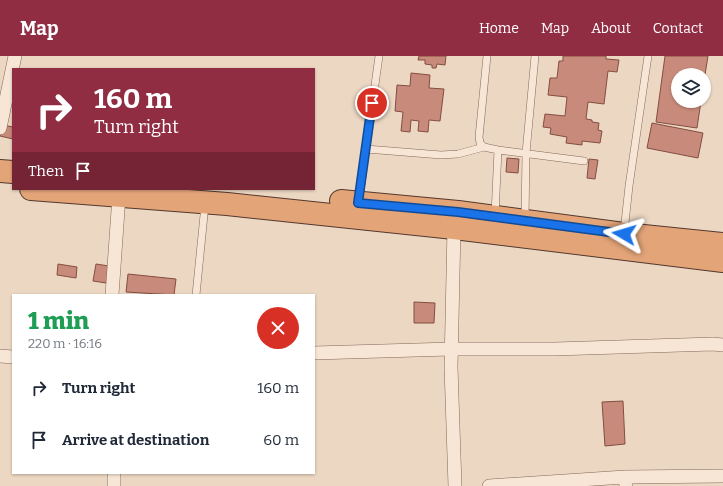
<!DOCTYPE html>
<meta charset="utf-8">
<style>
body{margin:0;font-family:Bitter,serif;background:#f2f2f3;color:#1f2937;height:100vh;display:flex;flex-direction:column;font-size:15px;white-space:nowrap}
*{box-sizing:border-box;margin:0}
p{font-size:13px;color:#747a83}
.icon{flex:none;width:22px;height:22px;fill:none;stroke:currentColor;stroke-width:2;stroke-linecap:round;stroke-linejoin:round}
.map{position:relative;flex:1;overflow:hidden}
.side{position:absolute;left:12px;top:238px;width:303px;height:180px;display:flex;flex-direction:column;background:#fff;border-radius:0px;box-shadow:0 1px 3px #0004}
.side>*{flex:none}
.hud{position:absolute;left:12px;top:12px;width:303px;height:122px;border-radius:0px;box-shadow:0 1px 3px #0004;background:#912d42;color:#fff;overflow:hidden}
.controls{position:absolute;left:671px;top:12px;display:grid;gap:8px}
.controls a{display:grid;place-items:center;width:40px;height:40px;border-radius:50%;background:#fff;box-shadow:0 1px 3px #0004;font-size:20px}
.pin{position:absolute;display:grid;place-items:center;width:34px;height:34px;color:#fff;margin:-17px;border:2px solid #fff;border-radius:50%;box-shadow:0 1px 4px #0007}
.me{position:absolute;width:44px;margin:-22px;rotate:277deg;stroke-linejoin:round;filter:drop-shadow(0 0 3px #0008)}
.turn{display:flex;align-items:center;gap:14px;height:84px;padding:0 16px;font-size:18px}
.turn .icon{width:52px;height:52px;stroke-width:2.5}
.turn b{display:block;font-size:28px;line-height:34px}
.then{display:flex;align-items:center;height:38px;padding:0 16px;background:#0003;gap:8px;font-size:15px}
.round{display:grid;place-items:center;flex:none;width:42px;height:42px;border-radius:21px;background:#f2f2f3}
.headline{display:flex;align-items:center;justify-content:space-between;height:68px;padding:0 16px}
h1{font-size:24px;font-weight:800;line-height:30px;color:#1e9e55}
ul{padding:0;list-style:none}
li{display:flex;align-items:center;gap:12px;height:52px;padding:0 16px}
li div{flex:1}
li b{display:block;font-size:15px}
li em{font-style:normal}
header{display:flex;align-items:center;gap:24px;box-sizing:border-box;height:56px;padding:0 20px;background:#912d42;color:#fff}
header strong{font-size:19px}
nav{display:flex;gap:22px;margin-inline-start:auto;font-size:14px}
.map>svg:first-child{display:block}
.building{fill:#c88a7a;stroke:#834e41}
.lines{fill:none;stroke-linecap:round;stroke-linejoin:round}
.service-casing{stroke:#85685a;stroke-width:8}
.minor-casing{stroke:#85685a;stroke-width:14}
.trunk-casing{stroke:#53382e;stroke-width:24}
.service{stroke:#f7e6d5;stroke-width:7}
.minor{stroke:#f7e6d5;stroke-width:13}
.trunk{stroke:#e3a478;stroke-width:22}
.route-casing{stroke:#114b97;stroke-width:10}
.route{stroke:#1a73e8;stroke-width:7}
</style>
<header>
<strong>Map</strong>
<nav><a>Home</a><a>Map</a><a>About</a><a>Contact</a></nav>
</header>
<div class="map">
<svg width="723" height="430" viewBox="0 0 723 430">
<rect width="100%" height="100%" fill="#ecd7c2"/>
<path class="building" d="M 419,0 L 446,0 L 445,9 L 437,8 L 436,12 L 432,12 L 432,9 L 425,8 L 425,4 L 418,4 Z
M 563,0 L 606,0 L 606,3 L 619,4 L 617,16 L 608,15 L 604,48 L 588,46 L 586,63 L 592,64 L 592,66 L 599,67 L 598,74 L 602,75 L 600,87 L 582,85 L 582,89 L 566,87 L 567,81 L 550,78 L 551,72 L 543,71 L 545,58 L 565,60 L 567,41 L 548,39 L 550,22 L 557,22 L 559,5 L 563,5 Z
M 665,0 L 708,0 L 704,25 L 704,19 L 678,19 L 678,45 L 701,45 L 697,72 L 656,66 Z
M 411,17 L 430,19 L 429,32 L 444,33 L 440,65 L 429,64 L 428,76 L 418,75 L 419,65 L 411,64 L 410,76 L 401,75 L 403,56 L 395,55 L 397,29 L 410,30 Z
M 652,67 L 703,77 L 698,102 L 647,92 Z
M 3,69 L 13,71 L 13,83 L 0,80 Z
M 507,102 L 519,103 L 518,117 L 506,116 Z
M 589,103 L 598,104 L 595,123 L 587,122 Z
M 58,208 L 77,211 L 76,222 L 57,219 Z
M 96,208 L 109,210 L 106,227 L 93,225 Z
M 128,218 L 176,223 L 174,239 L 126,236 Z
M 414,246 L 435,247 L 434,267 L 414,267 Z
M 623,345 L 625,388 L 605,390 L 602,346 Z"/>
<g class="lines">
<g class="service-casing">
<path id="service" d="M 487,0 L 479,81 L 480,87 L 484,91 L 498,94 L 584,105
M 366,93 L 441,99 L 458,98 L 484,91
M 359,144 L 379,0
M 495,159 L 498,94
M 525,163 L 526,97 L 535,0
M 624,176 L 629,130 L 648,0
M 196,239 L 205,149"/>
</g>
<g class="minor-casing">
<path id="minor" d="M 0,72 L 15,0
M 454,172 L 451,311 L 455,430
M 112,239 L 119,140
M 314,297 L 451,293 L 555,293 L 713,288 L 723,289
M 0,300 L 13,301
M 114,430 L 114,417
M 489,430 L 625,421
M 626,430 L 625,421 L 723,420"/>
</g>
<g class="trunk-casing">
<path id="trunk" d="M 0,115 L 13,116
M 31,133 L 227,148 L 454,172 L 723,205
M 341,145 L 458,156 L 624,178 L 723,188"/>
</g>
<use href="#service" class="service"/>
<use href="#minor" class="minor"/>
<use href="#trunk" class="trunk"/>
</g>
<g class="lines">
<g class="route-casing">
<path id="route" d="M 372,47 L 358,147 L 458,156 L 624,178"/>
</g>
<use href="#route" class="route"/>
</g>
</svg>
<div class="controls">
<a><svg class="icon" aria-label="layers" viewBox="0 0 24 24"><path d="M12 4l9 5-9 5-9-5zM3 14l9 5 9-5"/></svg></a>
</div>
<div class="pin" style="left:372px;top:47px;background:#d93025"><svg class="icon" aria-label="arrive" viewBox="0 0 24 24"><path d="M6 21V4h12l-3 4 3 4H6"/></svg></div>
<svg class="me" style="left:624px;top:178px" viewBox="-20 -20 40 40"><path d="M0-17L14 15 0 8-14 15z" fill="#1a73e8" stroke="#fff" stroke-width="4"/></svg>
<div class="hud">
<div class="turn"><svg class="icon" aria-label="right" viewBox="0 0 24 24"><path d="M7 20v-9h11M14 6l5 5-5 5"/></svg><div><b>160 m</b>Turn right</div></div>
<div class="then">Then<svg class="icon" aria-label="arrive" viewBox="0 0 24 24"><path d="M6 21V4h12l-3 4 3 4H6"/></svg></div>
</div>
<section class="side">
<div class="headline"><div><h1>1 min</h1><p>220 m · 16:16</p></div><a class="round" style="background:#d93025;color:#fff"><svg class="icon" aria-label="close" viewBox="0 0 24 24"><path d="M6 6l12 12M18 6L6 18"/></svg></a></div>
<ul>
<li><svg class="icon" aria-label="right" viewBox="0 0 24 24"><path d="M7 20v-9h11M14 6l5 5-5 5"/></svg><div><b>Turn right</b></div><em>160 m</em></li>
<li><svg class="icon" aria-label="arrive" viewBox="0 0 24 24"><path d="M6 21V4h12l-3 4 3 4H6"/></svg><div><b>Arrive at destination</b></div><em>60 m</em></li>
</ul>
</section>
</div>
